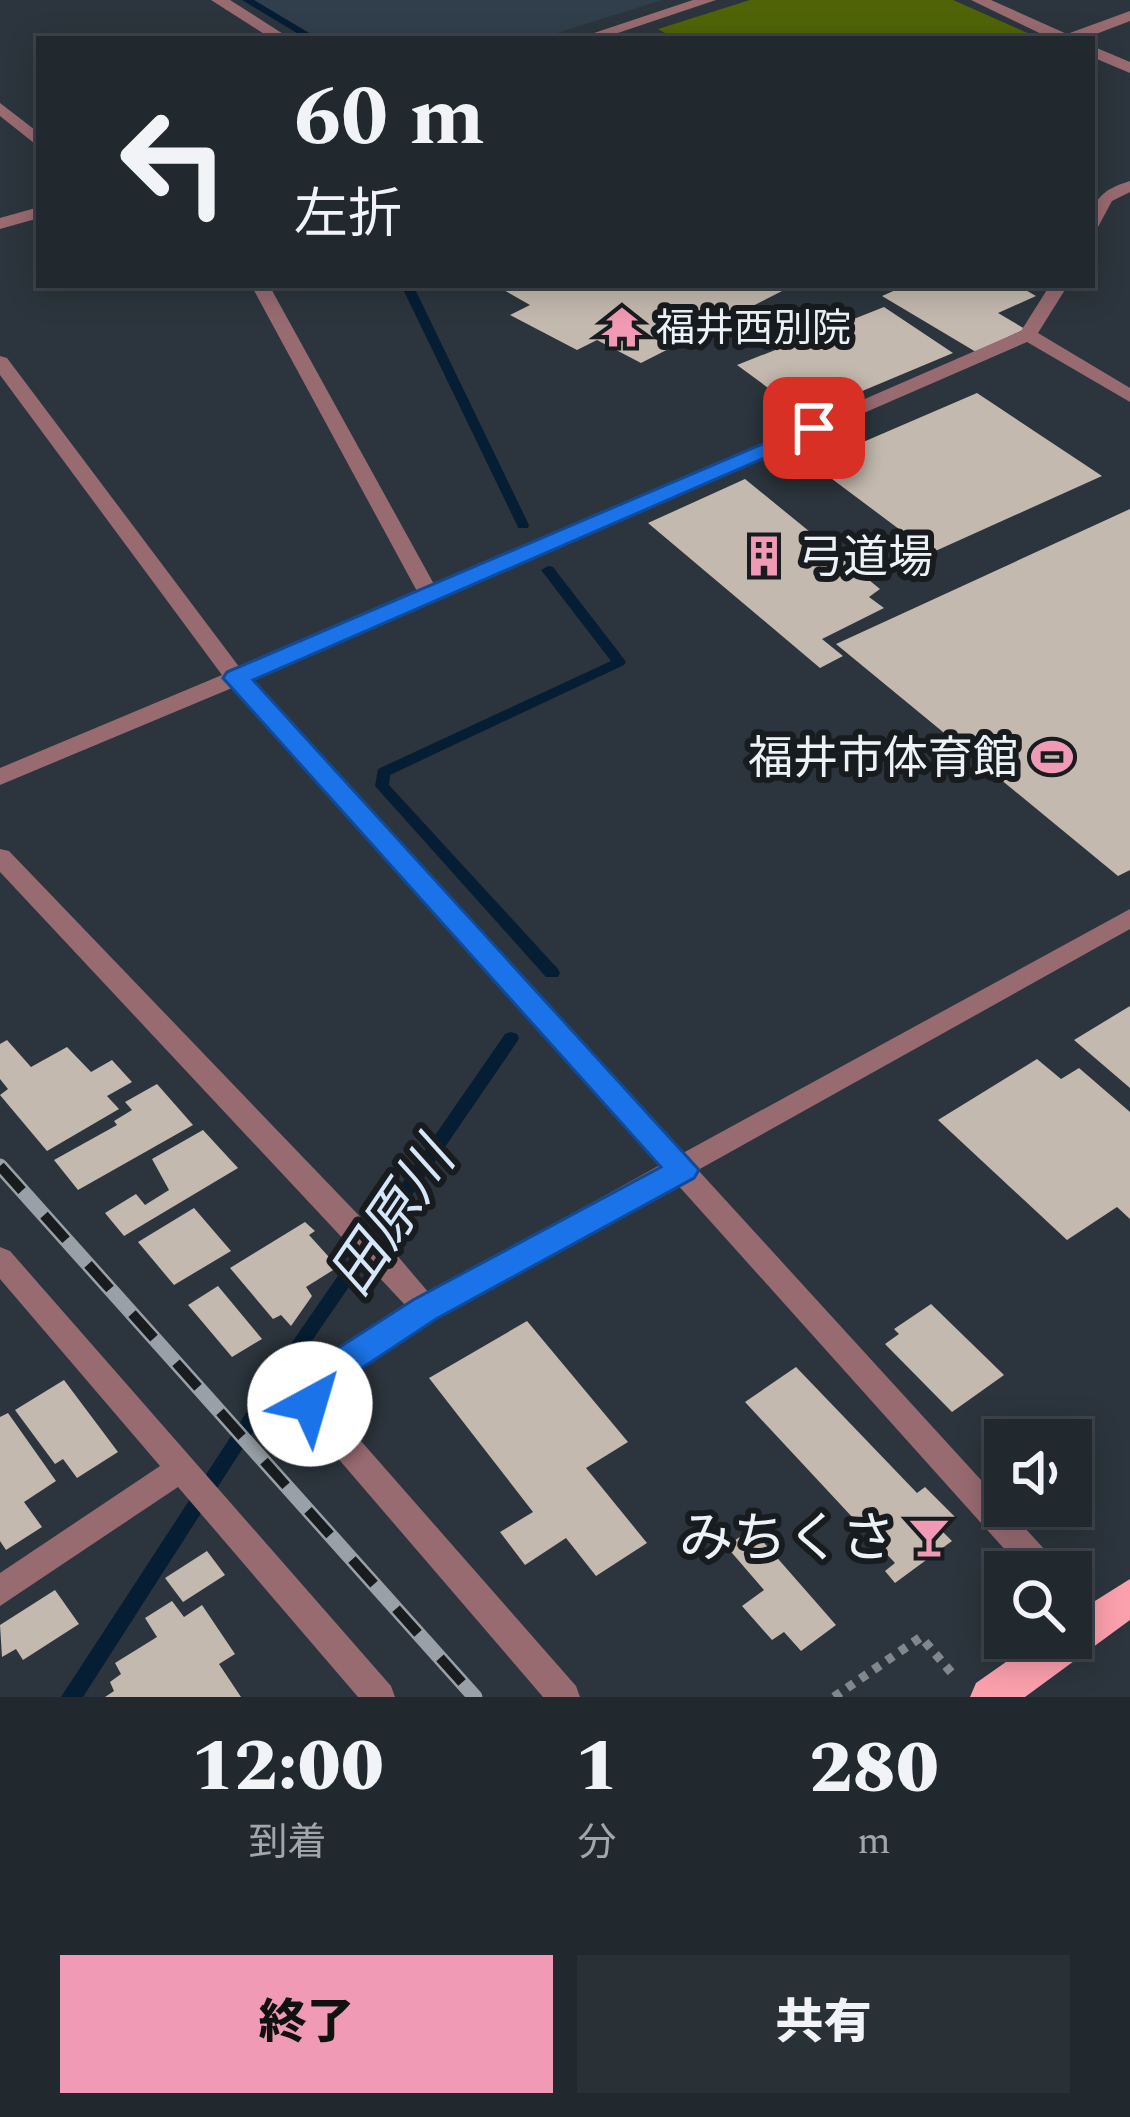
<!DOCTYPE html>
<html lang="ja">
<meta charset="utf-8">
<style>
body{margin:0;font-family:Spectral,"Noto Sans JP",serif;background:#293036;color:#f1f3f6;height:100vh;display:flex;flex-direction:column;font-size:45px;white-space:nowrap}
*{box-sizing:border-box;margin:0}
p{font-size:39px;color:#a2a6aa}
.icon{flex:none;width:66px;height:66px;fill:none;stroke:currentColor;stroke-width:2;stroke-linecap:round;stroke-linejoin:round}
.map{position:relative;height:1697px;overflow:hidden}
.sheet{display:flex;flex-direction:column;background:#21282e;flex:1}
.sheet>*{flex:none}
.banner{position:absolute;left:36px;top:36px;width:1059px;height:252px;border-radius:0px;box-shadow:0 6px 30px #0003,0 0 0 3px #3e444a;background:#21282e;color:#f1f3f6;overflow:hidden}
.controls{position:absolute;left:984px;top:1419px;display:grid;gap:24px}
.controls a{display:grid;place-items:center;width:108px;height:108px;border-radius:0px;background:#21282e;box-shadow:0 6px 30px #0003,0 0 0 3px #3e444a;font-size:60px}
.pin{position:absolute;display:grid;place-items:center;width:102px;height:102px;color:#fff;margin:-51px;border-radius:24px;box-shadow:0 6px 18px #0006}
.me{position:absolute;width:132px;margin:-66px;rotate:39deg;stroke-linejoin:round;filter:drop-shadow(0 0 9px #0008)}
.turn{display:flex;align-items:center;gap:42px;height:252px;padding:0 60px;font-size:54px}
.turn .icon{width:156px;height:156px;stroke-width:2.5}
.turn b{display:block;font-size:84px;line-height:102px}
.eta{display:flex;justify-content:space-evenly;align-items:center;height:204px;text-align:center}
.eta b{font-size:72px;font-weight:800;line-height:84px}
.action{display:flex;gap:24px;margin-top:auto;padding:24px 60px}
.action a{flex:1;height:138px;border-radius:0px;background:#f09ab6;color:#111;font-size:48px;font-weight:800;line-height:138px;text-align:center}
.action a+a{background:#293036;color:#f1f3f6}
.map>svg:first-child{display:block}
.built{fill:#313f4c}
.green{fill:#506407}
.lines{fill:none;stroke-linecap:round;stroke-linejoin:round}
.stream{fill:#061e33;fill-rule:evenodd}
.building{fill:#c3b9ae}
.path{stroke:#80888e;stroke-width:9;stroke-dasharray:8 8;stroke-linecap:butt}
.minor{fill:#986b71;fill-rule:evenodd}
.tertiary{fill:#986b71;fill-rule:evenodd}
.primary{fill:#fba0ad;fill-rule:evenodd}
.rail-casing{stroke:#99a0a7;stroke-width:15}
.rail{stroke:#181c1f;stroke-width:10;stroke-dasharray:33;stroke-linecap:butt}
.route{fill:#1a73e8;stroke:#114b97;stroke-width:3}
.labels{text-anchor:middle;stroke-width:12;stroke-linejoin:round;paint-order:stroke}
.far-poi-label{font-size:39px;fill:#ecf2f7;stroke:#181c1f;text-anchor:start}
.poi-label{font-size:45px;fill:#ecf2f7;stroke:#181c1f;text-anchor:start}
.near-poi-label{font-size:54px;fill:#ecf2f7;stroke:#181c1f;text-anchor:end}
.near-water-label{font-size:57px;font-style:italic;fill:#d5e7f9;stroke:#181c1f}
</style>
<div class="map">
<svg width="1130" height="1697" viewBox="0 0 1130 1697">
<rect width="100%" height="100%" fill="#2c353d"/>
<path class="built" d="M 254,0 L 662,0 L 538,39 L 320,39 Z"/>
<path class="green" d="M 750,0 L 953,0 L 1041,39 L 676,39 L 658,29 Z"/>
<g class="lines">
<path class="stream" d="M 242,0 L 254,0 L 319,39 L 307,39 Z
M 401,285 L 413,285 L 529,525 L 528,528 L 518,528 L 517,525 Z
M 548,566 L 553,567 L 624,659 L 626,662 L 624,665 L 390,775 L 389,785 L 558,969 L 560,973 L 558,977 L 546,977 L 375,786 L 378,769 L 611,661 L 541,570 Z
M 511,1032 L 517,1034 L 519,1038 L 517,1042 L 307,1348 L 83,1697 L 61,1697 L 295,1338 L 505,1034 Z"/>
</g>
<path class="building" d="M 495,285 L 782,285 L 788,288 L 641,363 L 597,340 L 577,350 L 510,315 L 530,305 Z
M 907,285 L 1017,285 L 1036,296 L 998,313 L 1025,329 L 976,352 L 882,296 Z
M 884,307 L 953,353 L 805,415 L 737,365 Z
M 977,393 L 1102,476 L 931,553 L 812,464 Z
M 745,479 L 880,589 L 869,597 L 884,608 L 822,639 L 843,656 L 820,668 L 648,523 Z
M 1130,509 L 1130,870 L 1118,876 L 836,644 Z
M 1130,1006 L 1130,1088 L 1074,1040 Z
M 7,1040 L 31,1067 L 67,1047 L 91,1072 L 112,1060 L 132,1082 L 107,1096 L 119,1109 L 47,1151 L 0,1095 L 8,1089 L 0,1079 L 0,1044 Z
M 1037,1059 L 1061,1079 L 1079,1068 L 1130,1112 L 1130,1219 L 1117,1207 L 1067,1240 L 938,1120 Z
M 157,1084 L 193,1125 L 78,1190 L 54,1160 L 117,1125 L 114,1121 L 132,1110 L 125,1102 Z
M 203,1130 L 238,1168 L 124,1236 L 105,1213 L 136,1194 L 145,1205 L 169,1190 L 152,1159 Z
M 194,1208 L 231,1251 L 174,1285 L 138,1242 Z
M 305,1222 L 315,1231 L 309,1235 L 338,1267 L 306,1287 L 312,1296 L 291,1326 L 281,1315 L 273,1319 L 230,1268 Z
M 218,1286 L 262,1339 L 232,1357 L 188,1305 Z
M 931,1304 L 1004,1375 L 952,1412 L 885,1344 L 899,1334 L 894,1329 Z
M 527,1321 L 628,1442 L 586,1468 L 647,1543 L 596,1576 L 566,1538 L 525,1565 L 500,1532 L 533,1512 L 429,1378 Z
M 796,1367 L 917,1493 L 925,1487 L 956,1518 L 940,1529 L 952,1541 L 895,1583 L 885,1571 L 895,1563 L 745,1402 Z
M 64,1380 L 118,1452 L 77,1478 L 63,1459 L 55,1464 L 15,1410 Z
M 8,1413 L 56,1481 L 24,1502 L 42,1527 L 6,1550 L 0,1541 L 0,1417 Z
M 752,1529 L 836,1625 L 801,1651 L 784,1632 L 772,1640 L 742,1606 L 764,1590 L 726,1546 Z
M 207,1551 L 225,1575 L 183,1602 L 165,1578 Z
M 55,1590 L 79,1624 L 23,1660 L 16,1649 L 2,1657 L 0,1625 Z
M 172,1601 L 184,1617 L 202,1605 L 235,1654 L 219,1664 L 241,1697 L 105,1697 L 114,1691 L 110,1682 L 121,1674 L 115,1663 L 157,1637 L 145,1618 Z"/>
<g class="lines">
<path class="path" d="M 834,1697 L 921,1637 L 956,1678"/>
<path class="minor" d="M 211,0 L 230,0 L 291,39 L 272,39 Z
M 0,103 L 39,133 L 39,147 L 0,116 Z
M 1130,181 L 1130,192 L 1112,201 L 1098,227 L 1092,228 C 1092,198 1102,190 1130,181 Z
M 251,285 L 269,285 L 435,586 L 1021,331 L 1050,285 L 1068,285 L 1038,333 L 1130,388 L 1130,402 L 1027,342 L 250,680 L 683,1153 L 1130,909 L 1130,929 L 698,1170 L 1056,1562 L 1061,1572 L 1025,1572 L 676,1183 L 435,1318 L 327,1389 L 325,1400 L 576,1686 L 580,1697 L 543,1697 L 299,1413 L 295,1404 L 303,1373 L 406,1306 L 0,872 L 0,849 L 9,851 L 395,1253 L 429,1293 L 660,1165 L 232,688 L 0,785 L 0,768 L 222,675 L 0,375 L 0,356 L 7,358 L 240,668 L 418,593 Z
M 0,1247 L 10,1251 L 391,1686 L 395,1697 L 358,1697 L 178,1487 L 0,1606 L 0,1573 L 160,1466 L 0,1279 Z
M 1071,1586 C 1088,1593 1101,1608 1108,1624 L 1103,1635 L 1092,1639 L 1081,1635 L 1071,1624 Z"/>
<path class="tertiary" d="M 693,0 L 716,0 L 600,39 L 576,39 Z
M 971,0 L 991,0 L 1067,34 L 1130,11 L 1130,21 L 1083,39 L 1052,39 Z
M 1092,46 L 1130,62 L 1130,73 L 1092,57 Z
M 39,207 L 39,218 L 0,229 L 0,218 Z"/>
<path class="primary" d="M 1130,1579 L 1130,1620 L 1025,1697 L 970,1697 L 976,1683 L 1040,1638 L 1071,1638 L 1071,1616 Z"/>
<g class="rail-casing">
<path id="rail" d="M 0,1166 L 475,1697"/>
</g>
<use href="#rail" class="rail"/>
</g>
<path class="route" d="M 814,422 L 822,424 L 822,433 L 253,680 L 699,1170 L 694,1178 L 436,1319 L 329,1390 L 323,1414 L 310,1419 L 298,1414 L 294,1404 L 301,1372 L 413,1300 L 661,1167 L 223,678 L 227,672 Z"/>
<defs>
<g id="temple-bare" transform="scale(3.24)"><path d="M0-6L5-2H3V0L6.5 2.5H4V6H1.5V3h-3V6H-4V2.5H-6.5L-3 0V-2H-5Z" fill="#f09ab6" stroke="#181c1f" stroke-width="2.5" paint-order="stroke"/></g>
<g id="building-bare" transform="scale(3.24)"><path d="M-4-6H4V6H1V3H-1V6H-4ZM-2.5-4.3h1.7v1.8h-1.7ZM.8-4.3h1.7v1.8H.8ZM-2.5-1h1.7V.8h-1.7ZM.8-1h1.7V.8H.8Z" fill="#f09ab6" stroke="#181c1f" stroke-width="2.5" paint-order="stroke"/></g>
<g id="stadium-bare" transform="scale(3.24)"><path d="M0-5a6.5 5 0 1 0 0 10a6.5 5 0 1 0 0-10ZM-3.5-1.8h7v3.6h-7Z" fill="#f09ab6" stroke="#181c1f" stroke-width="2.5" paint-order="stroke"/></g>
<g id="bar-bare" transform="scale(3.24)"><path d="M-6-5H6L.8 .8V4.5H3.5V6h-7V4.5H-.8V.8Z" fill="#f09ab6" stroke="#181c1f" stroke-width="2.5" paint-order="stroke"/></g>
</defs>
<g fill-rule="evenodd">
<use href="#temple-bare" x="622" y="327"/>
<use href="#building-bare" x="764" y="556"/>
<use href="#stadium-bare" x="1052" y="757"/>
<use href="#bar-bare" x="929" y="1537"/>
</g>
<g class="labels">
<g class="far-poi-label">
<text x="656" y="341">福井西別院</text>
</g>
<g class="poi-label">
<text x="798" y="572">弓道場</text>
<text x="1018" y="773" text-anchor="end">福井市体育館</text>
</g>
<g class="near-poi-label">
<text x="895" y="1556">みちくさ</text>
</g>
<g class="near-water-label">
<text transform="translate(391 1217) rotate(-56)" y="20">田原川</text>
</g>
</g>
</svg>
<div class="controls">
<a><svg class="icon" aria-label="sound" viewBox="0 0 24 24"><path d="M4 9h4l5-4v14l-5-4H4zM17 9q2 3 0 6"/></svg></a>
<a><svg class="icon" aria-label="search" viewBox="0 0 24 24"><circle cx="10" cy="10" r="6"/><path d="M15 15l6 6"/></svg></a>
</div>
<div class="pin" style="left:814px;top:428px;background:#d93025"><svg class="icon" aria-label="arrive" viewBox="0 0 24 24"><path d="M6 21V4h12l-3 4 3 4H6"/></svg></div>
<svg class="me" style="left:310px;top:1404px" viewBox="-20 -20 40 40"><circle r="19" fill="#fff"/><path d="M0-13L10 11 0 6-10 11z" fill="#1a73e8"/></svg>
<div class="banner">
<div class="turn"><svg class="icon" aria-label="left" viewBox="0 0 24 24"><path d="M17 20v-9H6M10 6l-5 5 5 5"/></svg><div><b>60 m</b>左折</div></div>
</div>
</div>
<section class="sheet">
<div class="eta">
<div><b>12:00</b><p>到着</p></div>
<div><b>1</b><p>分</p></div>
<div><b>280</b><p>m</p></div>
</div>
<div class="action"><a>終了</a><a>共有</a></div>
</section>
